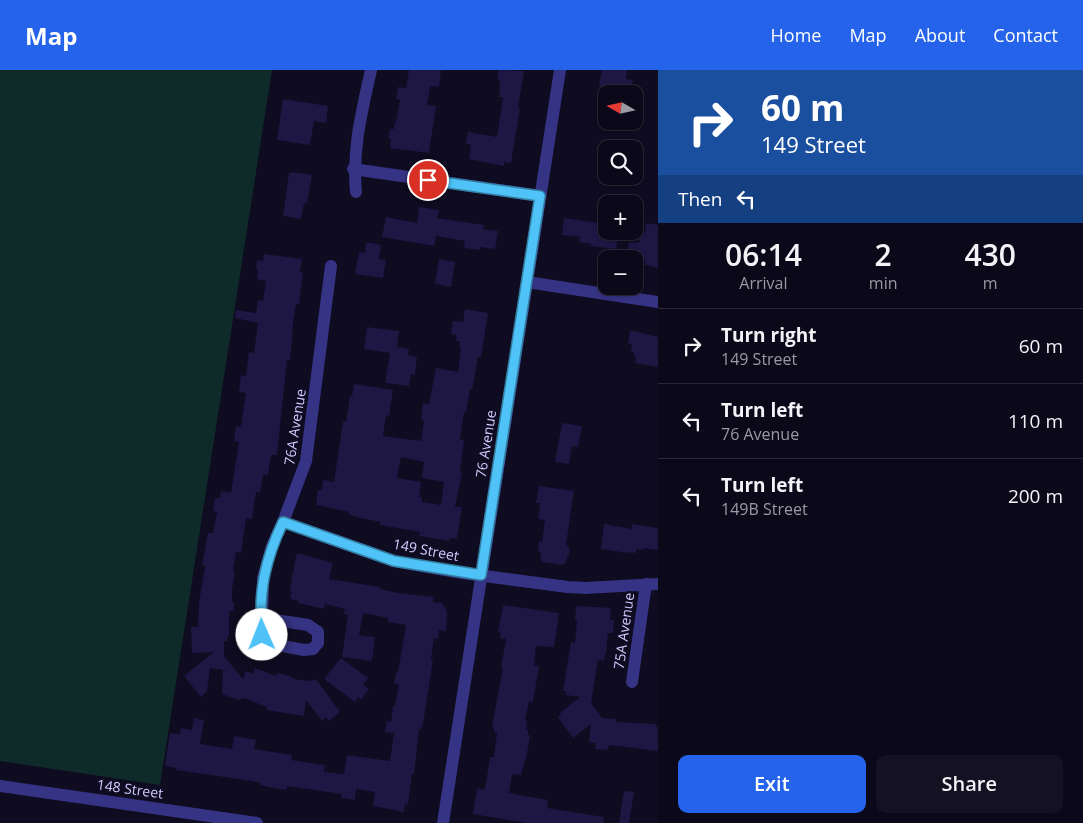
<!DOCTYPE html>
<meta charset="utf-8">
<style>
body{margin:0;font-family:"Open Sans",sans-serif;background:#141122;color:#f1f3f6;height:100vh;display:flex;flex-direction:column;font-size:19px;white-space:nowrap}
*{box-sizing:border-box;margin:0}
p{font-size:16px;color:#9a9aa2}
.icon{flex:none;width:28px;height:28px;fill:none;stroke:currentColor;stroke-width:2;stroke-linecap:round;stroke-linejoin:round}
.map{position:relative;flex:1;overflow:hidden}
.panel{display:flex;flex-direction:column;background:#0b0819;width:425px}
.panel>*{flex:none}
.guide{background:#1a4fa0;color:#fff;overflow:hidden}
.needle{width:32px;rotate:279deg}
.buttons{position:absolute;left:598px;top:15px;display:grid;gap:10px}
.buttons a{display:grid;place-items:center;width:45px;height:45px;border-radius:10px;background:#0b0819;box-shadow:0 1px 4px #0004,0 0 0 1px #2b2938;font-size:25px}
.pin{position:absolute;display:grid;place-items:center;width:42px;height:42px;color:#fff;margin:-21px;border:2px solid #fff;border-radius:50%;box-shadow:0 1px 5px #0007}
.me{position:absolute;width:55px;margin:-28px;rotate:359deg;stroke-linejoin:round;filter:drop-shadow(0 0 4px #0008)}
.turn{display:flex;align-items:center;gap:18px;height:105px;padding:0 20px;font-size:22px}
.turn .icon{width:65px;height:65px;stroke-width:2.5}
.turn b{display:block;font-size:35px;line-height:42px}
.then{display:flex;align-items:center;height:48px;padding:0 20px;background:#0003;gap:10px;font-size:19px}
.eta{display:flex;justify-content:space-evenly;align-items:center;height:85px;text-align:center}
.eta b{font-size:30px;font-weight:600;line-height:35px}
.action{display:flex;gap:10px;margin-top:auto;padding:10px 20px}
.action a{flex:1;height:58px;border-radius:10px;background:#2563eb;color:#fff;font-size:20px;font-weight:600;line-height:58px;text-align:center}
.action a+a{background:#141122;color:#f1f3f6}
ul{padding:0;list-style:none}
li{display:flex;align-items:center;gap:15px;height:75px;padding:0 20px;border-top:1px solid #2b2938}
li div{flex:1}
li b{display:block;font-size:19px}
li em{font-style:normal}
header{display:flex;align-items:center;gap:30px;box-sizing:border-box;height:70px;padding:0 25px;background:#2563eb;color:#fff}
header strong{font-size:24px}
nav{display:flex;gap:28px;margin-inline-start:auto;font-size:18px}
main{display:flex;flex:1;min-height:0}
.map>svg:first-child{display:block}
.green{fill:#0e2b2a}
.building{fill:#1e1643;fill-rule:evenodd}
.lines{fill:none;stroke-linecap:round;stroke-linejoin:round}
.minor{stroke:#353383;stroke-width:12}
.tertiary{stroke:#353383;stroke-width:12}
.route-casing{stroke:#337fa1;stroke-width:12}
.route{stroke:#4fc3f7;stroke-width:9}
.labels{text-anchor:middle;stroke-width:5;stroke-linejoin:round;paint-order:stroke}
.street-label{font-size:14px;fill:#d0cbff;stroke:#0f0b21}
</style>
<header>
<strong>Map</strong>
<nav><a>Home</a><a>Map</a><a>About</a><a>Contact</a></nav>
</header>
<main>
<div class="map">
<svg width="658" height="753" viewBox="0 0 658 753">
<rect width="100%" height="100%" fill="#0f0b21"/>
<path class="green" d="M 0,0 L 272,0 L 160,715 L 0,691 Z"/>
<path class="building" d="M 409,0 L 441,0 L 439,17 L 430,16 L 427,35 L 436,36 L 429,83 L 390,78 L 391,69 L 388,68 L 390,59 L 394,59 L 395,52 L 396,52 L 400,30 L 396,29 L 398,17 L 406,18 Z
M 499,0 L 524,1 L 518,37 L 520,38 L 519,44 L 511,93 L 504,92 L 504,96 L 469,89 L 471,75 L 466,74 L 468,62 L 497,67 L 503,27 L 499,27 L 500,16 L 499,16 L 500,10 L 497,9 Z
M 602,0 L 627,0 L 626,9 L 633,10 L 630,24 L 602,19 L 599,16 Z
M 283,29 L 328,36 L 326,53 L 314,51 L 310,75 L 277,70 Z
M 293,102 L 312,105 L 307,134 L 304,133 L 301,149 L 283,146 L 289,103 L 293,103 Z
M 419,137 L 439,140 L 437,148 L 484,155 L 483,159 L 498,161 L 495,179 L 480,177 L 480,180 L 464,178 L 465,171 L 436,166 L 434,176 L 382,167 L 386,147 L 417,153 Z
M 564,148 L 606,154 L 606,161 L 619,161 L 616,179 L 590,176 L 591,174 L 579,172 L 580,167 L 562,165 Z
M 646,153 L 658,155 L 658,198 L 645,195 L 645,191 L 626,188 L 629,172 L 639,173 L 641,161 L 645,162 Z
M 366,172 L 381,175 L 379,189 L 386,190 L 383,208 L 355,204 L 359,182 L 365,183 Z
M 264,184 L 302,189 L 300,202 L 303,203 L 299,234 L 296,234 L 292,260 L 293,260 L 290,290 L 287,290 L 277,385 L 271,385 L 268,405 L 263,405 L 260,423 L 256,422 L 252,449 L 246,448 L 241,483 L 236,482 L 233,501 L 235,501 L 232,520 L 232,532 L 234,532 L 234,541 L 229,541 L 229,567 L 227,567 L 227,571 L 224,571 L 224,586 L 243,609 L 246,601 L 253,604 L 255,598 L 276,606 L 277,603 L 290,606 L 290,607 L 294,609 L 310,611 L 316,609 L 340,642 L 329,651 L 326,647 L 322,651 L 306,630 L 304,646 L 266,640 L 267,637 L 244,628 L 238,630 L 222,624 L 223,600 L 210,598 L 207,621 L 201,627 L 184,606 L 214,582 L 192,583 L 191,557 L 198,557 L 199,533 L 205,497 L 204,495 L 202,494 L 208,463 L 213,463 L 217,442 L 213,441 L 215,428 L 220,428 L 221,421 L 231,423 L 239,372 L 234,371 L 236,356 L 241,357 L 246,323 L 239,322 L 241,305 L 246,306 L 249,282 L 254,283 L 258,253 L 235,248 L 236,240 L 256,243 L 258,230 L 263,231 L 266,211 L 257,209 L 258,200 L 256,199 L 257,190 L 263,191 Z
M 439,189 L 455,192 L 451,217 L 435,214 Z
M 465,239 L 488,243 L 481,287 L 478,287 L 472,320 L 470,319 L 466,342 L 464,342 L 460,370 L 464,370 L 460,401 L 462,402 L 455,437 L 462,437 L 457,469 L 450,468 L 449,471 L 419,466 L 420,462 L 380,455 L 380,452 L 356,447 L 356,446 L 349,445 L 349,442 L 316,435 L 318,420 L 322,420 L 323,410 L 334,412 L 343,351 L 346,352 L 350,326 L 352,326 L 354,314 L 393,320 L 389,346 L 386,345 L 383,366 L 421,371 L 424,351 L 421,350 L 423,333 L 429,334 L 436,298 L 458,302 L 461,277 L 459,277 L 460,271 L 456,271 L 457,265 L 451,264 L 453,251 L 463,252 ZM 401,387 L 424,392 L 422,408 L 444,412 L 441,435 L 422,432 L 422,427 L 419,427 L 421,412 L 397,408 Z
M 367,257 L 399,261 L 397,277 L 409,279 L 408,285 L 417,287 L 415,305 L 411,304 L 409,316 L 385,313 L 390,283 L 364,279 Z
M 630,260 L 658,267 L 658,297 L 635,293 L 636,286 L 634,285 L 634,282 L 631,282 L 632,274 L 628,274 Z
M 562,353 L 582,356 L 578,377 L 572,376 L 569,394 L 555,392 Z
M 539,416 L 574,421 L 566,474 L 570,480 L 569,485 L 567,487 L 566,493 L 564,493 L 563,495 L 542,492 L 542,490 L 540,489 L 541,482 L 538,481 L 539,471 L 542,472 L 545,450 L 538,449 L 540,433 L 536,433 Z
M 604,454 L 632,459 L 632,454 L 658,458 L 658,480 L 644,478 L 643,480 L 636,479 L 636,483 L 628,482 L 628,483 L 601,479 Z
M 297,483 L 333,493 L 329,509 L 380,517 L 380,519 L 398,523 L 434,527 L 433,532 L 442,533 L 447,541 L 446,561 L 439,560 L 438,569 L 434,568 L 431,589 L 433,590 L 423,654 L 421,659 L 419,659 L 414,704 L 412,704 L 408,735 L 405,734 L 404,742 L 373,736 L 375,722 L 356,719 L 355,730 L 341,728 L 342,724 L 287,716 L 287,720 L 273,718 L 260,715 L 260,713 L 252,711 L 176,700 L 176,698 L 165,696 L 170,663 L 180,664 L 181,658 L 192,660 L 194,648 L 204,650 L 200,674 L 232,679 L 234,666 L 256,670 L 254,679 L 292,685 L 291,690 L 325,695 L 324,702 L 344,704 L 347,685 L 390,691 L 394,663 L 385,662 L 387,651 L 391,652 L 393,636 L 395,636 L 399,614 L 394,614 L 396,602 L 398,602 L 406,555 L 388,552 L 388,548 L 363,543 L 359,565 L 375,567 L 372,591 L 342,587 L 348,545 L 344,544 L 345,539 L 325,534 L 324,539 L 298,533 L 299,531 L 290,529 L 292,522 L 290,521 L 292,506 Z
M 503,535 L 559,543 L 554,577 L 536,576 L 534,596 L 539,596 L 533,632 L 529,631 L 525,650 L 527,650 L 526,660 L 528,660 L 528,665 L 530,665 L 527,684 L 521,705 L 512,704 L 509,723 L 548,730 L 547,738 L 604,747 L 603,753 L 527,753 L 473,744 L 477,718 L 484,720 L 486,714 L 490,687 L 494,687 L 497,663 L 494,662 L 494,658 L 492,657 L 503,597 L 501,597 L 506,569 L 500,568 L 501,563 L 498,562 Z
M 580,536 L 611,538 L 610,550 L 614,550 L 613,563 L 608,563 L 606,584 L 605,584 L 604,591 L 598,590 L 591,633 L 602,648 L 616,649 L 616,652 L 656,654 L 656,657 L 658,657 L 658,681 L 609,675 L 608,680 L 595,679 L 596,673 L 589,672 L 591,654 L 573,668 L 560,650 L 558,647 L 561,644 L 560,643 L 580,627 L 566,625 L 566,621 L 563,621 L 571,572 L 575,573 L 577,550 L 575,550 L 576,537 Z
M 341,588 L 368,608 L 363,615 L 369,619 L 361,630 L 358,627 L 355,632 L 324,609 Z
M 624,721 L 634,722 L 629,753 L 619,753 Z"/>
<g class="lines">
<path class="minor" d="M 353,99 L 540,126
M 356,122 C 352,79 362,41 371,0
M 527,212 L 658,232
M 283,452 L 394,491 L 462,503 L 568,517 L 585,518 L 658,514
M 262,548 L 308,555 L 318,562 L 318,573 L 313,579 L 304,580 L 267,573 L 264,570 L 262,559 L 263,508 L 272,476 L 283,452 L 306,391 L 331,196
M 632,612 L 646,514
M 0,716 L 257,753"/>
<path class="tertiary" d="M 443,753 L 560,0"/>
</g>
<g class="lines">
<g class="route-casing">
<path id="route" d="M 262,565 C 258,522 265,490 283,452 L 394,491 L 481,505 L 540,126 L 428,110"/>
</g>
<use href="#route" class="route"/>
</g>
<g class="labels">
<g class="street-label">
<text transform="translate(295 357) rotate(-81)" y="5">76A Avenue</text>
<text transform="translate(486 374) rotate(-81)" y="5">76 Avenue</text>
<text transform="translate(426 480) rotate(11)" y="5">149 Street</text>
<text transform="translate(624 561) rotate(-82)" y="5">75A Avenue</text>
<text transform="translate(130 719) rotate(8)" y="5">148 Street</text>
</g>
</g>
</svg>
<div class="buttons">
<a><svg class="needle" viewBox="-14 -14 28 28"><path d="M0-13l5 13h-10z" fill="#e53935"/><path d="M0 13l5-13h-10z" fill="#9a9aa2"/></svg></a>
<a><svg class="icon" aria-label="search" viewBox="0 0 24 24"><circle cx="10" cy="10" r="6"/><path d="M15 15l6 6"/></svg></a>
<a>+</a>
<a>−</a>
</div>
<div class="pin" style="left:428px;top:110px;background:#d93025"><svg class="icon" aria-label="arrive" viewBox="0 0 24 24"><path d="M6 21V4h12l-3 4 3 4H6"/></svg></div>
<svg class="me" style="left:262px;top:565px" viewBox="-20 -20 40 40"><circle r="19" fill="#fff"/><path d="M0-13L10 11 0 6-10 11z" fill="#4fc3f7"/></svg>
</div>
<section class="panel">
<div class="guide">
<div class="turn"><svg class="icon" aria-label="right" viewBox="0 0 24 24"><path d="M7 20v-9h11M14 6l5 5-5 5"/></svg><div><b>60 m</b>149 Street</div></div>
<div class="then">Then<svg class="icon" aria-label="left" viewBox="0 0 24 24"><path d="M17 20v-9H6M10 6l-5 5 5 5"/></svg></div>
</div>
<div class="eta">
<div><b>06:14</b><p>Arrival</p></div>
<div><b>2</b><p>min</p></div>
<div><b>430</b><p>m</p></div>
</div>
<ul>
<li><svg class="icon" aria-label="right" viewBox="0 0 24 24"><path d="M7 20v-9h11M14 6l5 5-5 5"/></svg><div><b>Turn right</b><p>149 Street</p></div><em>60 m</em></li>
<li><svg class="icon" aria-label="left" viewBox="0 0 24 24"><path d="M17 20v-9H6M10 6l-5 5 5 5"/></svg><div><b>Turn left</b><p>76 Avenue</p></div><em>110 m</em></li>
<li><svg class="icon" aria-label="left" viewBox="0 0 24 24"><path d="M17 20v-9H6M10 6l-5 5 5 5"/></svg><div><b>Turn left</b><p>149B Street</p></div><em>200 m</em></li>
</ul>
<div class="action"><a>Exit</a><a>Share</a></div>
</section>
</main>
